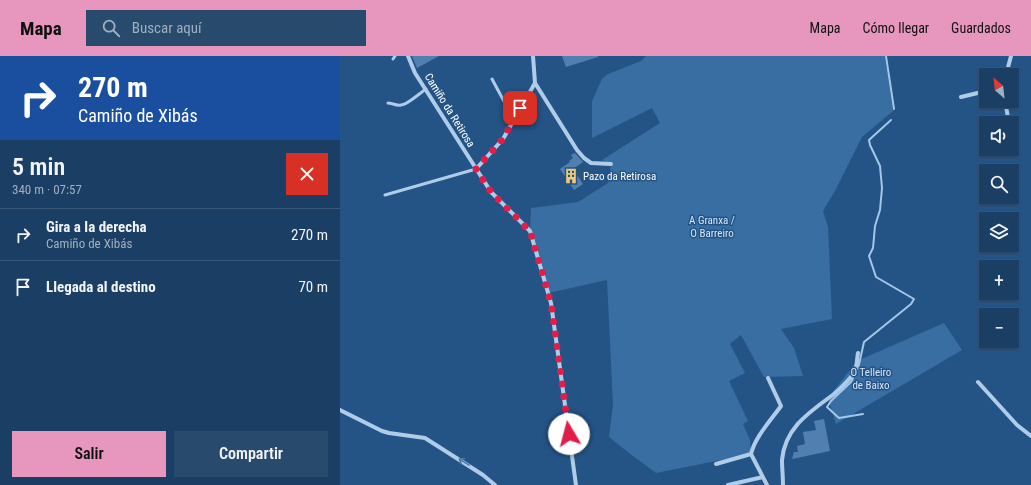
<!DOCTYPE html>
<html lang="es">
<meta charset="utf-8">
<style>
body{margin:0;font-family:"Roboto Condensed",sans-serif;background:#284a6d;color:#f1f3f6;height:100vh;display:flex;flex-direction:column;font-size:15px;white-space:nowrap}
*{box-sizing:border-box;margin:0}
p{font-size:13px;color:#a0afbf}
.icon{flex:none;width:22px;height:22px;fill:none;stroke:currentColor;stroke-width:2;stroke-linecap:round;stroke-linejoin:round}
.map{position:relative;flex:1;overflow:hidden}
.panel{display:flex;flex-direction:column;background:#1b3f64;width:340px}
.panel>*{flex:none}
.banner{background:#1a4fa0;color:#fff;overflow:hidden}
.needle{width:26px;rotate:332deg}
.fabs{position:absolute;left:639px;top:12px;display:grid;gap:8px}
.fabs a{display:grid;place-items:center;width:40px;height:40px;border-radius:0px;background:#1b3f64;box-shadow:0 1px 3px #0004,0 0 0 1px #395878;font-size:20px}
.pin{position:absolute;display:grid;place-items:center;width:34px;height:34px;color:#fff;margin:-17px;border-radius:8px;box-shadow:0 2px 6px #0006}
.me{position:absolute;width:44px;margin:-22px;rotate:352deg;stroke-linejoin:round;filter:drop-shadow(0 0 3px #0008)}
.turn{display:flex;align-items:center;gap:14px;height:84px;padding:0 12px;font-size:18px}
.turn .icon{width:52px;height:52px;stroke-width:2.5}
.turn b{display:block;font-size:28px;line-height:34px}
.round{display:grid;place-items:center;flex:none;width:42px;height:42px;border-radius:0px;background:#284a6d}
.headline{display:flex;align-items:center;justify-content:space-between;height:68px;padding:0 12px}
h1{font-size:24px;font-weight:600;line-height:30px}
.cta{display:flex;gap:8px;margin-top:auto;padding:8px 12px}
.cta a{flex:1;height:46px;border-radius:0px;background:#e797bd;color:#111;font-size:16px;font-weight:600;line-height:46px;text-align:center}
.cta a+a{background:#284a6d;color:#f1f3f6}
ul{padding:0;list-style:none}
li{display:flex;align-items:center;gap:12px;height:52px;padding:0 12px;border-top:1px solid #395878}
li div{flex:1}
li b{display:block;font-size:15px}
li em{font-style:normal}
header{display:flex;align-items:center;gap:24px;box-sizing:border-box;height:56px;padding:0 20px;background:#e797bd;color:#111}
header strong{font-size:19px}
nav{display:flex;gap:22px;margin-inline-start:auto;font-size:14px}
.search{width:280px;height:36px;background:#284a6d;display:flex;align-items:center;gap:10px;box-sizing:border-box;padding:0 14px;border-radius:0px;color:#a0afbf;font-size:15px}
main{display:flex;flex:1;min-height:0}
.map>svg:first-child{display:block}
.green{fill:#396ea3}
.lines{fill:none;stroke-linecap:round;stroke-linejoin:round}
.stream{stroke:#a3c7e9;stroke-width:2}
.building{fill:#5180b0}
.lane{stroke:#afcce9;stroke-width:3}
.street{stroke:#afcce9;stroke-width:4}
.oneway{stroke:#4e78a4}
.route{stroke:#e11d48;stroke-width:7;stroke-dasharray:0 12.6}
.labels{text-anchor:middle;stroke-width:3;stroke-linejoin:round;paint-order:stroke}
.street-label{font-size:11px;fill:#fff;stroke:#245486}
.poi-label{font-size:11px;fill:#fff;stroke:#245486;text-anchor:start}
.park-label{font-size:11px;fill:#d3e5f7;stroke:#245486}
</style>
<header>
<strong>Mapa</strong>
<div class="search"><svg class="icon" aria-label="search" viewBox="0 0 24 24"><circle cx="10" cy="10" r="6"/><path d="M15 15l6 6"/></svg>Buscar aquí</div>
<nav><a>Mapa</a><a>Cómo llegar</a><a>Guardados</a></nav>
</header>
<main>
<section class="panel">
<div class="banner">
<div class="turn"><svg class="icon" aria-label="right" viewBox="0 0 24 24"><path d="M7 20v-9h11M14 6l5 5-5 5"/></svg><div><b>270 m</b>Camiño de Xibás</div></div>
</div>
<div class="headline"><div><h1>5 min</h1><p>340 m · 07:57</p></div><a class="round" style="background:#d93025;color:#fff"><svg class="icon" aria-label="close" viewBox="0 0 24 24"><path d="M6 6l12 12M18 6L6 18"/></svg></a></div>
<ul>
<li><svg class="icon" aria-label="right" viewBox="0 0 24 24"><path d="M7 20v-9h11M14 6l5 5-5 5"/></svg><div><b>Gira a la derecha</b><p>Camiño de Xibás</p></div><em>270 m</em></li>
<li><svg class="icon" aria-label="arrive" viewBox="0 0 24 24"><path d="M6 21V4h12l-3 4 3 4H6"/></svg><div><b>Llegada al destino</b></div><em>70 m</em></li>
</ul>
<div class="cta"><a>Salir</a><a>Compartir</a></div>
</section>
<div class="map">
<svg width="691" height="429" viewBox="0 0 691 429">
<rect width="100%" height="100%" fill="#245486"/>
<path class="green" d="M 306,0 L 545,0 L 553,55 L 522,81 L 496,133 L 483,155 L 488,171 L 492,263 L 441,273 L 454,292 L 463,320 L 424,321 L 401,279 L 390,288 L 405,317 L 389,325 L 408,365 L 403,368 L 410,384 L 411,398 L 316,417 L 289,397 L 269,381 L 273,349 L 267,224 L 208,237 L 190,175 L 191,152 L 238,146 L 268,127 L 271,108 L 262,104 L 320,67 L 312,52 L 252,82 L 252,45 L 262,23 L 268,18 L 301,5 Z
M 604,267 L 622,294 L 496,368 L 488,342 L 517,305 Z"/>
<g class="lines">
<path class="stream" d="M 546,0 L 554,53
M 518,313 L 524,286 L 571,248 L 574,243 L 536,221 L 529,200 L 533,192 L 535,170 L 540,154 L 542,132 L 540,110 L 530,89 L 529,84 L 551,64
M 513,322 L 511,326 L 491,345 L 487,351 L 499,362 L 523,358"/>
</g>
<path class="building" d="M 72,0 L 99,0 L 77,12 Z
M 222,0 L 258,0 L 258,1 L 226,11 Z
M 235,97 L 243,106 L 233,113 L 243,128 L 234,134 L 220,113 L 230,106 L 229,105 L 233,102 L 231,99 Z
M 484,363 L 490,395 L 452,403 L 454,396 L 458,396 L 457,390 L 465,388 L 463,376 L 476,374 L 474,365 Z"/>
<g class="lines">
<path class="lane" d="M 53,3 L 55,0
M 152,23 L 174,64
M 48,47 C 52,47 56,50 61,49 C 67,49 80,37 86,33
M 45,139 L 136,113"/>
<path class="street" d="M 68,0 L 75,17 L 151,136 L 190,175 L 211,247 L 236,429
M 666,19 L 671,0
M 195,27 L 237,94 L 244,102 L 251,107 L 271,108
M 621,41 L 646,35
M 665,45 L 669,67
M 672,82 L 672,85
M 136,113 L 163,83 L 195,27 L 193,0
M 638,326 L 677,369 L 691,380
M 0,354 L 42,375 L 49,377 L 85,382 L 143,419 L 155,429
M 376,408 L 411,398
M 388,429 L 423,421
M 427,429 L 411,398 C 415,381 431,364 441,350 L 428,322
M 443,429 C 443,421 442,412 442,404 C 445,371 470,356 494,338 C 502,331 510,324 515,315 C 517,310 517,302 518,297"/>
</g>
<defs><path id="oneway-shaft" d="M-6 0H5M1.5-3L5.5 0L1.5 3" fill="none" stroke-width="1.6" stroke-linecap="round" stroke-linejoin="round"/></defs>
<use class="oneway" href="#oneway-shaft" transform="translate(124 406) rotate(-148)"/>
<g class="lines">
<path class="route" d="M 180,52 L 163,83 L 136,113 L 151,136 L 190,175 L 211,247 L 229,378"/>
</g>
<defs>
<g id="building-bare" transform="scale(1.2)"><path d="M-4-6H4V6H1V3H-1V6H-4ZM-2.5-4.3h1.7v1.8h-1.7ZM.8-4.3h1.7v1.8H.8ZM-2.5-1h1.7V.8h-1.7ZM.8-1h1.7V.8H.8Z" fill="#f3c873" stroke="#245486" stroke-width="2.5" paint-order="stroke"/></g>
</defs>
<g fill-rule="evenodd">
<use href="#building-bare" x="231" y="120"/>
</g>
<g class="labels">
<g class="street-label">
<text transform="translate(110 54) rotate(58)" y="4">Camiño da Retirosa</text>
</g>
<g class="poi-label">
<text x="243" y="124">Pazo da Retirosa</text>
</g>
<g class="park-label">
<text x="372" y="168">A Granxa /<tspan x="372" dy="13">O Barreiro</tspan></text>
<text x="531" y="320">O Telleiro<tspan x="531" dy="13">de Baixo</tspan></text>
</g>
</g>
</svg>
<div class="fabs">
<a><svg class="needle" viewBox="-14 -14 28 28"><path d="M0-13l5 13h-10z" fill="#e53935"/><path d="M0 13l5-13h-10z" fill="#a0afbf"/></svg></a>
<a><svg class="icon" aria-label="sound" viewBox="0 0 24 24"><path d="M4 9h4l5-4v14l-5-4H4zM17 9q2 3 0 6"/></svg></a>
<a><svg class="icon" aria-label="search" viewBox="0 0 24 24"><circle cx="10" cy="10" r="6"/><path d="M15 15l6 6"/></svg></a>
<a><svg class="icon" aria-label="layers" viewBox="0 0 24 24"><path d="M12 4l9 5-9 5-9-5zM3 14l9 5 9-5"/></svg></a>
<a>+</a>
<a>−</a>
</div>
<div class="pin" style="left:180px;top:52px;background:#d93025"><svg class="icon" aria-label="arrive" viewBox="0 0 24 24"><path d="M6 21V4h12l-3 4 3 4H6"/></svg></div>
<svg class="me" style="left:229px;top:378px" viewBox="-20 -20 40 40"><circle r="19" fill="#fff"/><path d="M0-13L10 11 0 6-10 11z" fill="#e11d48"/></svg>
</div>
</main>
